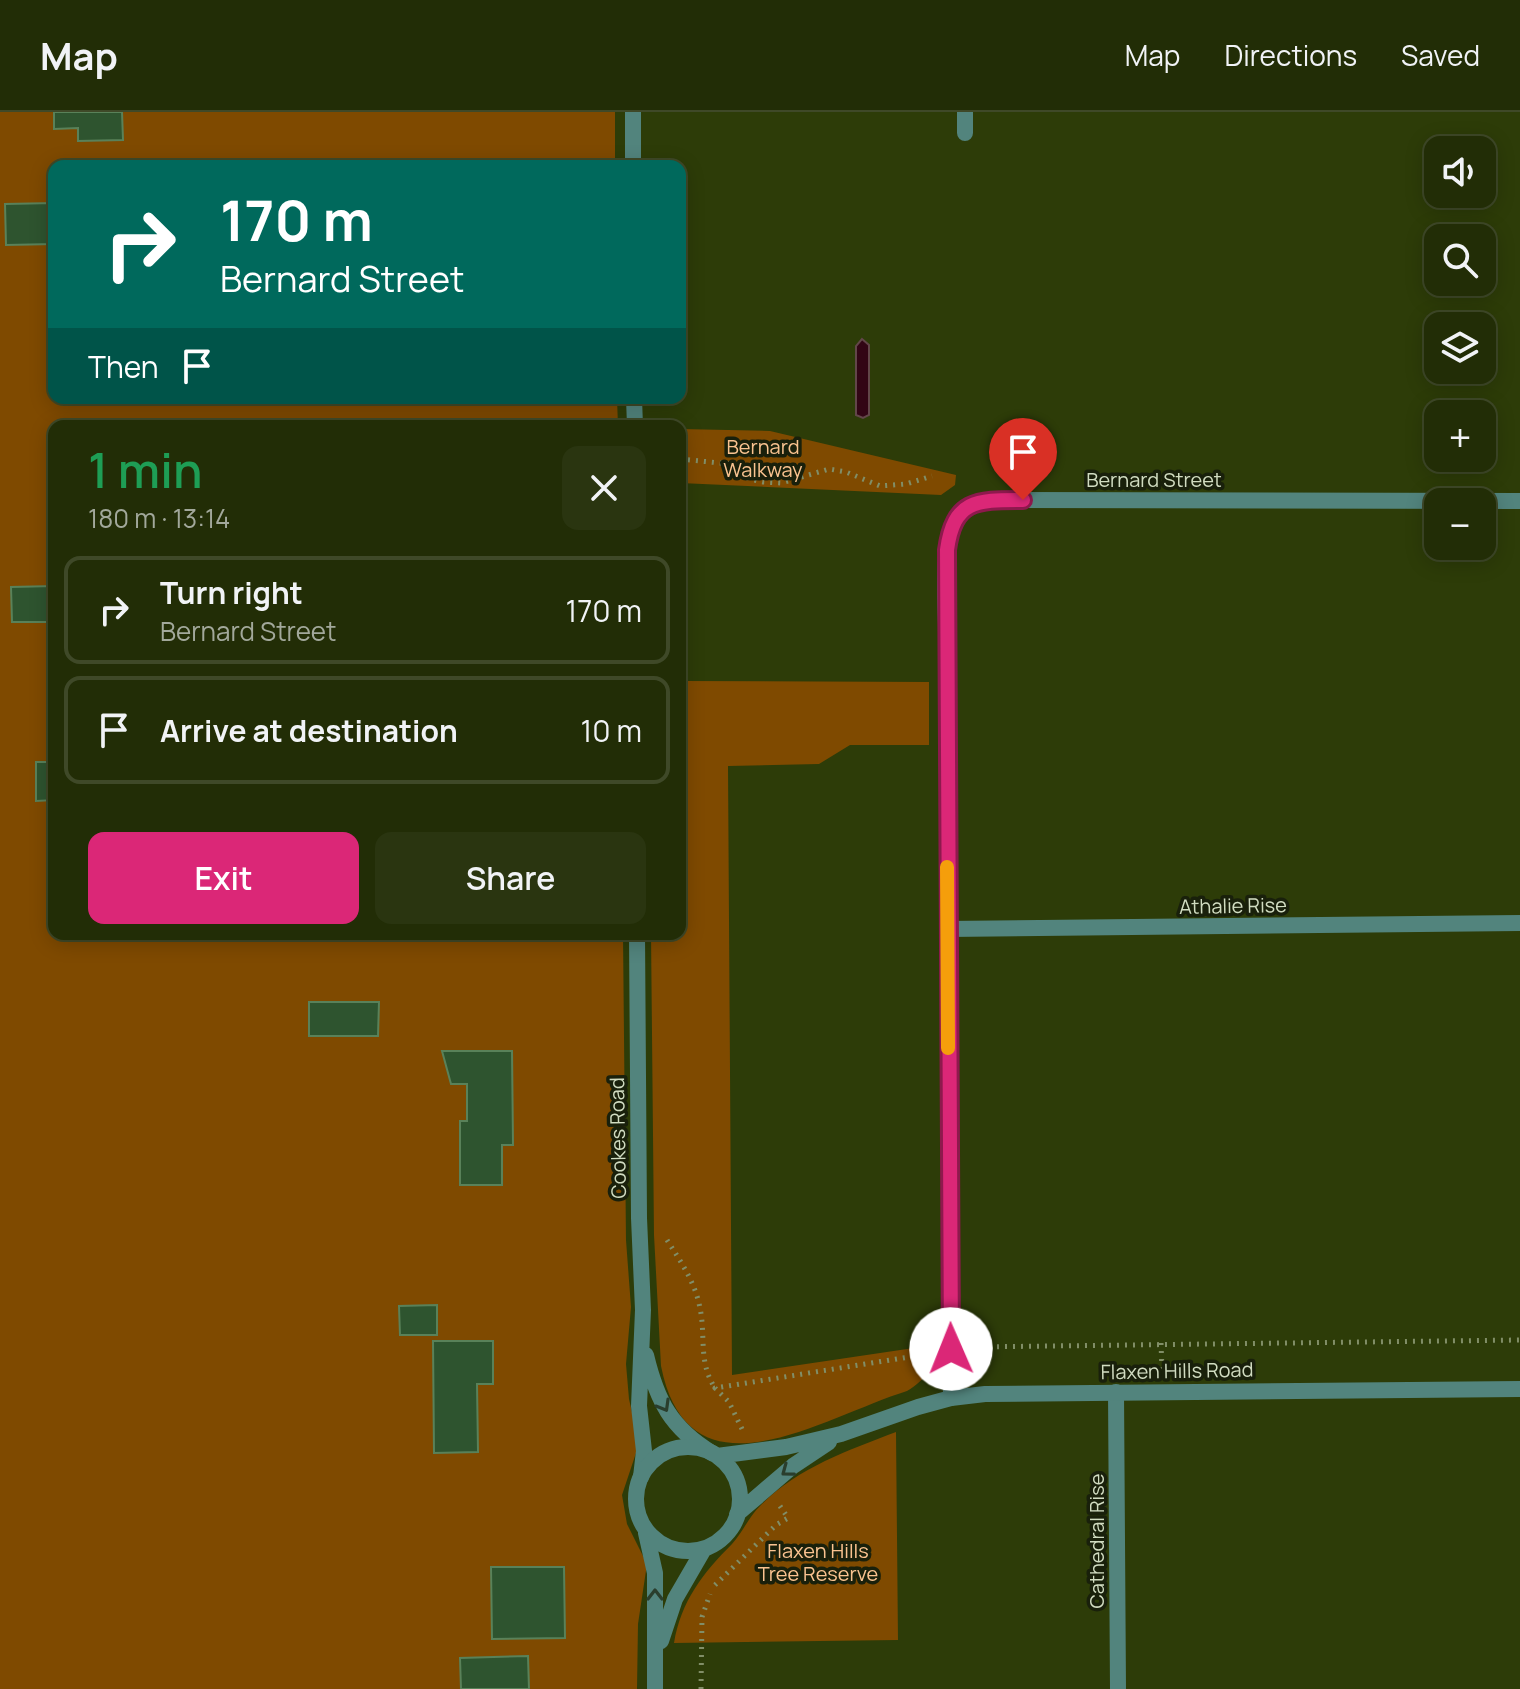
<!DOCTYPE html>
<meta charset="utf-8">
<style>
body{margin:0;font-family:Manrope,sans-serif;background:#2a3510;color:#f1f3f6;height:100vh;display:flex;flex-direction:column;font-size:30px;white-space:nowrap}
*{box-sizing:border-box;margin:0}
p{font-size:26px;color:#a2a89b}
.icon{flex:none;width:44px;height:44px;fill:none;stroke:currentColor;stroke-width:2;stroke-linecap:round;stroke-linejoin:round}
.map{position:relative;flex:1;overflow:hidden}
.drawer{position:absolute;left:48px;top:308px;width:638px;height:520px;display:flex;flex-direction:column;background:#222d06;border-radius:16px;box-shadow:0 4px 20px #0003,0 0 0 2px #3f4928}
.drawer>*{flex:none}
.hud{position:absolute;left:48px;top:48px;width:638px;height:244px;border-radius:16px;box-shadow:0 4px 20px #0003,0 0 0 2px #3f4928;background:#00695c;color:#fff;overflow:hidden}
.tools{position:absolute;left:1424px;top:24px;display:grid;gap:16px}
.tools a{display:grid;place-items:center;width:72px;height:72px;border-radius:16px;background:#222d06;box-shadow:0 4px 20px #0003,0 0 0 2px #3f4928;font-size:40px}
.pin{position:absolute;display:grid;place-items:center;width:68px;height:68px;color:#fff;margin:-82px -34px;border-radius:50% 50% 50% 0;rotate:-45deg;box-shadow:0 0 8px #0007}
.pin .icon{rotate:45deg}
.me{position:absolute;width:88px;margin:-44px;rotate:359deg;stroke-linejoin:round;filter:drop-shadow(0 0 6px #0008)}
.turn{display:flex;align-items:center;gap:28px;height:168px;padding:0 40px;font-size:36px}
.turn .icon{width:104px;height:104px;stroke-width:2.5}
.turn b{display:block;font-size:56px;line-height:68px}
.then{display:flex;align-items:center;height:76px;padding:0 40px;background:#0003;gap:16px;font-size:30px}
.round{display:grid;place-items:center;flex:none;width:84px;height:84px;border-radius:16px;background:#2a3510}
.summary{display:flex;align-items:center;justify-content:space-between;height:136px;padding:0 40px}
h1{font-size:48px;font-weight:600;line-height:60px;color:#1e9e55}
.cta{display:flex;gap:16px;margin-top:auto;padding:16px 40px}
.cta a{flex:1;height:92px;border-radius:16px;background:#db2777;color:#fff;font-size:32px;font-weight:600;line-height:92px;text-align:center}
.cta a+a{background:#2a3510;color:#f1f3f6}
ul{padding:0;list-style:none}
li{display:flex;align-items:center;gap:24px;height:108px;margin:0 16px 12px;padding:0 24px;border:4px solid #3f4928;border-radius:16px}
li div{flex:1}
li b{display:block;font-size:30px}
li em{font-style:normal}
header{display:flex;align-items:center;gap:48px;box-sizing:border-box;height:112px;padding:0 40px;background:#222d06;border-bottom:2px solid #3f4928}
header strong{font-size:38px}
nav{display:flex;gap:44px;margin-inline-start:auto;font-size:28px}
.map>svg:first-child{display:block}
.green{fill:#7f4a00}
.water{fill:#320515;stroke:#624649;stroke-width:2}
.building{fill:#2e542f;stroke:#598159;stroke-width:2}
.lines{fill:none;stroke-linecap:round;stroke-linejoin:round}
.path{stroke:#818e67;stroke-width:5;stroke-dasharray:2 6;stroke-linecap:butt}
.minor{stroke:#52847d;stroke-width:16}
.tertiary{stroke:#52847d;stroke-width:16}
.oneway{stroke:#2a3e2d}
.route-casing{stroke:#8e194d;stroke-width:20}
.route{stroke:#db2777;stroke-width:14}
.slow{stroke:#f59e0b;stroke-width:14}
.labels{text-anchor:middle;stroke-width:7;stroke-linejoin:round;paint-order:stroke}
.park-label{font-size:20px;fill:#fac390;stroke:#19200b}
.street-label{font-size:20px;fill:#d1dcc1;stroke:#19200b}
</style>
<header>
<strong>Map</strong>
<nav><a>Map</a><a>Directions</a><a>Saved</a></nav>
</header>
<div class="map">
<svg width="1520" height="1577" viewBox="0 0 1520 1577">
<rect width="100%" height="100%" fill="#2d3c08"/>
<path class="green" d="M 0,0 L 615,0 L 615,54 L 54,54 L 54,286 L 617,286 L 618,314 L 54,314 L 54,822 L 623,822 L 626,1128 L 631,1195 L 626,1252 L 629,1287 L 636,1318 L 636,1341 L 622,1383 L 627,1412 L 647,1452 L 638,1512 L 637,1577 L 0,1577 Z
M 680,317 L 770,319 L 956,363 L 955,373 L 941,383 L 680,371 Z
M 680,569 L 929,570 L 929,633 L 850,633 L 819,652 L 728,654 L 732,1263 L 934,1233 C 933,1255 926,1268 907,1279 C 823,1305 689,1395 661,1254 L 654,1123 L 651,822 L 680,822 Z
M 896,1320 L 898,1528 L 674,1531 C 681,1489 703,1461 732,1432 C 743,1420 749,1404 761,1393 C 797,1356 849,1338 896,1320 Z"/>
<path class="water" d="M 862,227 L 869,233 L 869,303 L 863,306 L 856,303 L 856,234 Z"/>
<path class="building" d="M 54,0 L 122,0 L 123,28 L 78,29 L 78,16 L 54,17 Z
M 54,91 L 54,132 L 6,133 L 5,92 Z
M 54,474 L 54,510 L 12,510 L 11,475 Z
M 36,650 L 54,650 L 54,709 L 54,688 L 36,689 Z
M 309,890 L 379,890 L 378,924 L 309,924 Z
M 442,939 L 512,939 L 513,1033 L 502,1033 L 502,1073 L 460,1073 L 460,1009 L 467,1009 L 467,972 L 451,972 Z
M 437,1193 L 437,1223 L 400,1223 L 399,1194 Z
M 433,1229 L 493,1229 L 493,1272 L 477,1272 L 478,1340 L 434,1341 Z
M 491,1455 L 564,1455 L 565,1526 L 492,1527 Z
M 528,1544 L 529,1577 L 461,1577 L 460,1546 Z"/>
<g class="lines">
<path class="path" d="M 680,347 L 730,352 L 749,367 L 763,370 L 781,371 L 829,357 L 846,360 L 880,374 L 906,372 L 932,364
M 667,1128 C 681,1150 695,1170 700,1196 C 706,1225 698,1250 715,1276
M 1161,1231 L 1162,1258
M 973,1235 L 1520,1228
M 742,1317 L 729,1290 L 715,1276 L 928,1242
M 715,1473 L 776,1413 L 788,1406 L 780,1394
M 701,1577 L 702,1505 L 710,1482"/>
<path class="minor" d="M 633,0 L 633,54
M 965,0 L 965,21
M 634,286 L 635,314
M 947,817 L 1520,811
M 637,822 L 639,1106 L 643,1198 L 639,1294 L 644,1339 L 641,1365
M 646,1243 C 657,1289 671,1316 712,1341
M 1116,1280 L 1118,1577
M 951,1286 L 946,516 C 946,485 938,414 965,396 C 975,389 989,389 1001,388 L 1520,389"/>
<path class="tertiary" d="M636 1387a52 52 0 1 1 104 0a52 52 0 1 1-104 0Z
M 717,1344 L 786,1335 L 841,1322 L 918,1295 L 951,1286 L 985,1282 L 1520,1277
M 737,1402 L 793,1354 L 829,1330
M 646,1421 L 655,1461 L 655,1577
M 661,1529 L 675,1487 L 704,1437"/>
</g>
<defs><path id="oneway-chevron" d="M-2-3.5L2.5 0L-2 3.5" fill="none" stroke-width="1.6" stroke-linecap="round" stroke-linejoin="round" transform="scale(2)"/></defs>
<g class="oneway">
<use href="#oneway-chevron" transform="translate(664 1294) rotate(60)"/>
<use href="#oneway-chevron" transform="translate(787 1359) rotate(143)"/>
<use href="#oneway-chevron" transform="translate(655 1483) rotate(-90)"/>
</g>
<g class="lines">
<g class="route-casing">
<path id="route" d="M 951,1237 L 947,438 C 954,387 977,388 1023,388"/>
</g>
<use href="#route" class="route"/>
<path class="slow" d="M 947,755 L 948,936"/>
</g>
<g class="labels">
<g class="park-label">
<text x="763" y="342">Bernard<tspan x="763" dy="23">Walkway</tspan></text>
<text x="818" y="1446">Flaxen Hills<tspan x="818" dy="23">Tree Reserve</tspan></text>
</g>
<g class="street-label">
<text x="1154" y="375">Bernard Street</text>
<text transform="translate(1233 794) rotate(-1)" y="7">Athalie Rise</text>
<text transform="translate(618 1026) rotate(-91)" y="7">Cookes Road</text>
<text transform="translate(1177 1259) rotate(-1)" y="7">Flaxen Hills Road</text>
<text transform="translate(1097 1429) rotate(-90)" y="7">Cathedral Rise</text>
</g>
</g>
</svg>
<div class="tools">
<a><svg class="icon" aria-label="sound" viewBox="0 0 24 24"><path d="M4 9h4l5-4v14l-5-4H4zM17 9q2 3 0 6"/></svg></a>
<a><svg class="icon" aria-label="search" viewBox="0 0 24 24"><circle cx="10" cy="10" r="6"/><path d="M15 15l6 6"/></svg></a>
<a><svg class="icon" aria-label="layers" viewBox="0 0 24 24"><path d="M12 4l9 5-9 5-9-5zM3 14l9 5 9-5"/></svg></a>
<a>+</a>
<a>−</a>
</div>
<div class="pin" style="left:1023px;top:388px;background:#d93025"><svg class="icon" aria-label="arrive" viewBox="0 0 24 24"><path d="M6 21V4h12l-3 4 3 4H6"/></svg></div>
<svg class="me" style="left:951px;top:1237px" viewBox="-20 -20 40 40"><circle r="19" fill="#fff"/><path d="M0-13L10 11 0 6-10 11z" fill="#db2777"/></svg>
<div class="hud">
<div class="turn"><svg class="icon" aria-label="right" viewBox="0 0 24 24"><path d="M7 20v-9h11M14 6l5 5-5 5"/></svg><div><b>170 m</b>Bernard Street</div></div>
<div class="then">Then<svg class="icon" aria-label="arrive" viewBox="0 0 24 24"><path d="M6 21V4h12l-3 4 3 4H6"/></svg></div>
</div>
<section class="drawer">
<div class="summary"><div><h1>1 min</h1><p>180 m · 13:14</p></div><a class="round"><svg class="icon" aria-label="close" viewBox="0 0 24 24"><path d="M6 6l12 12M18 6L6 18"/></svg></a></div>
<ul>
<li><svg class="icon" aria-label="right" viewBox="0 0 24 24"><path d="M7 20v-9h11M14 6l5 5-5 5"/></svg><div><b>Turn right</b><p>Bernard Street</p></div><em>170 m</em></li>
<li><svg class="icon" aria-label="arrive" viewBox="0 0 24 24"><path d="M6 21V4h12l-3 4 3 4H6"/></svg><div><b>Arrive at destination</b></div><em>10 m</em></li>
</ul>
<div class="cta"><a>Exit</a><a>Share</a></div>
</section>
</div>
